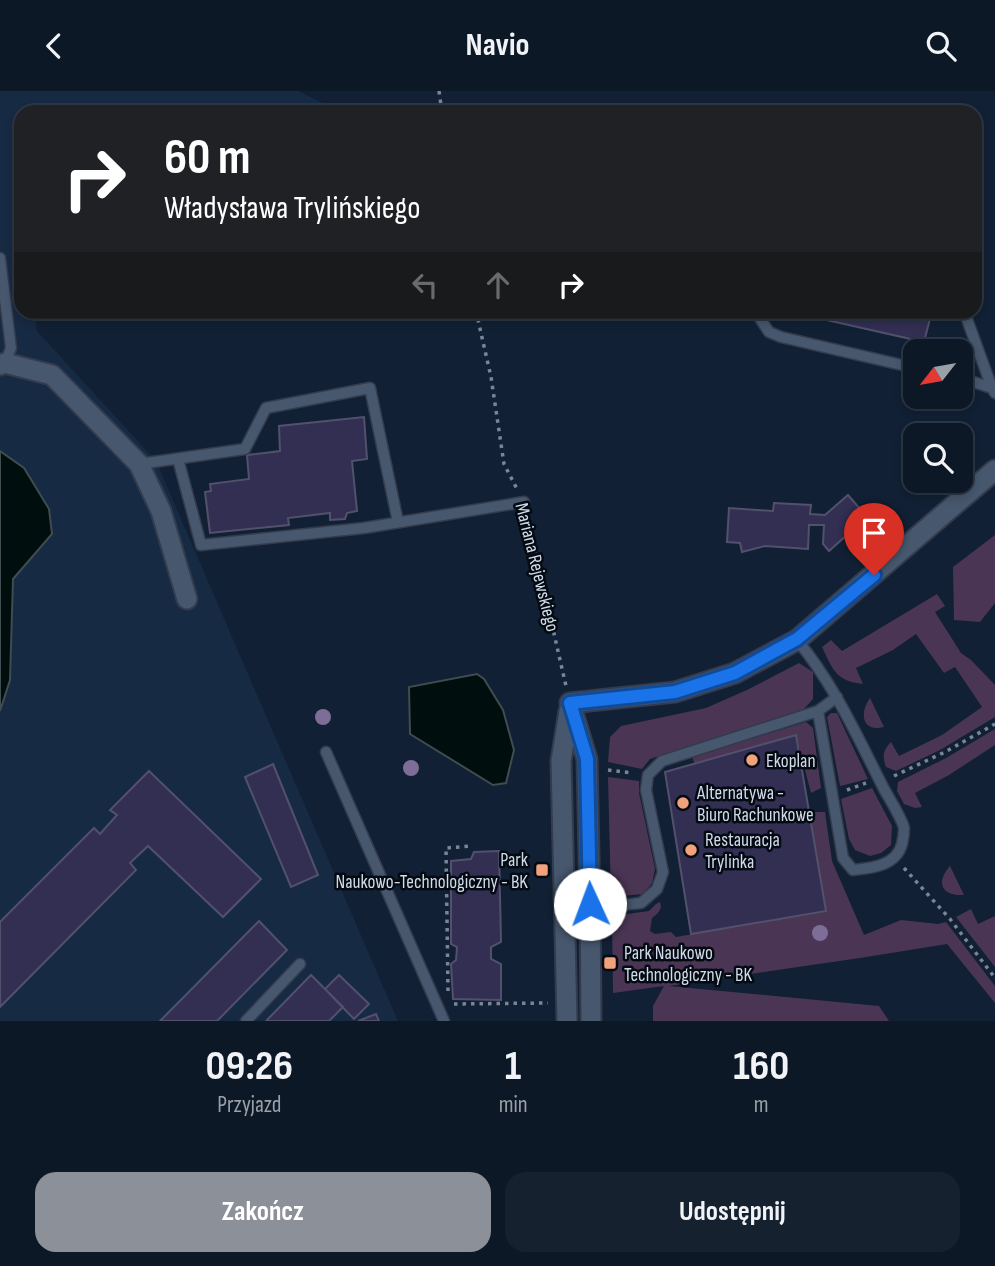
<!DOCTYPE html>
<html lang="pl">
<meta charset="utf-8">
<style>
body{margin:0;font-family:"Sofia Sans Condensed",sans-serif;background:#16212f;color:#f1f3f6;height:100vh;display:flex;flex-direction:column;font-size:26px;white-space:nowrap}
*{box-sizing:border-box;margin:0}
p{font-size:23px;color:#9aa0a7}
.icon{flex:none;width:38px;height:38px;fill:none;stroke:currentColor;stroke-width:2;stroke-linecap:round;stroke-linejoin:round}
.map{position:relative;height:930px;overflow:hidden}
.panel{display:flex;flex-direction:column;background:#0d1827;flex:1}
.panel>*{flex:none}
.hud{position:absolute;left:14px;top:14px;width:968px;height:214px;border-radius:21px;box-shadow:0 4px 10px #0003,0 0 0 2px #2d3744;background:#202124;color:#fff;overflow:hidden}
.needle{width:46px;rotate:239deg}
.buttons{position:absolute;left:903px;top:248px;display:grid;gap:14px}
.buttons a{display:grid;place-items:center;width:70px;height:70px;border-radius:14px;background:#0d1827;box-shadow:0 4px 10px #0003,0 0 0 2px #2d3744;font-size:35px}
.pin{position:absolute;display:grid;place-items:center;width:60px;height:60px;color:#fff;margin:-72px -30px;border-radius:50% 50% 50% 0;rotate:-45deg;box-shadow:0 0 7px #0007}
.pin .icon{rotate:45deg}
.me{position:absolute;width:77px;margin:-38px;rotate:358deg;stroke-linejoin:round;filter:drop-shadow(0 0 5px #0008)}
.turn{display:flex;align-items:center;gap:24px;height:147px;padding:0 35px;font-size:32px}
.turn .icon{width:91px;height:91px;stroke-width:2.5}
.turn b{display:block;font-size:49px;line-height:60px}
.lanes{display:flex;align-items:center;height:66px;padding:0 35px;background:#0003;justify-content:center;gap:35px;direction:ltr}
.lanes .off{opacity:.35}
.eta{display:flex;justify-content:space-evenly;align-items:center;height:119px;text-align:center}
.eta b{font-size:42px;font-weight:700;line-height:49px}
.primary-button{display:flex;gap:14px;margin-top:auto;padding:14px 35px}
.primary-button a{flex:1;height:80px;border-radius:21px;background:#8c9099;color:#fff;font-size:28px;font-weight:700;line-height:80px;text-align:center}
.primary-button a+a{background:#16212f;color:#f1f3f6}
header{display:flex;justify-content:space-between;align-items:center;height:91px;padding:0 35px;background:#0d1827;font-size:32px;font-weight:700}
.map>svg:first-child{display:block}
.built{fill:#172a43}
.green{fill:#4b3554}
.water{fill:#000e0e;stroke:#3f4c50;stroke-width:2}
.building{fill:#322f53;stroke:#52516c;stroke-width:2}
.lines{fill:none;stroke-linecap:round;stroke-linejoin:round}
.lane-casing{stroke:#333b4c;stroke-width:13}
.street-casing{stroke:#333b4c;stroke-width:23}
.path{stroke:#7a8697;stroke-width:3.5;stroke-dasharray:3.5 5;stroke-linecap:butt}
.lane{stroke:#46576e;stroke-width:10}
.street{stroke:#46576e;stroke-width:19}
.tree{fill:#7e6e97}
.route-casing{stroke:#114b97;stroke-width:18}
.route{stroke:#1a73e8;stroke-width:12}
.poi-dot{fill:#f1a17c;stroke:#040a12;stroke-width:2.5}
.labels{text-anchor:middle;stroke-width:5;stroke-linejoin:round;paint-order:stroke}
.street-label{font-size:19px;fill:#d1dbe9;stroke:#040a12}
.poi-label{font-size:19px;fill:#d1dbe9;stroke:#040a12;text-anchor:start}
</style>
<header><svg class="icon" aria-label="back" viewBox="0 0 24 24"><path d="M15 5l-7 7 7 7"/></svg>Navio<svg class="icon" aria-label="search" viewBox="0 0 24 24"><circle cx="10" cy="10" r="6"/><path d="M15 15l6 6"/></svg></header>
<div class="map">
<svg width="995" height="930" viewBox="0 0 995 930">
<rect width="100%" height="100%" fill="#112034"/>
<path class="built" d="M 0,0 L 298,0 L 327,14 L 328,21 L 21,21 L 21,220 L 38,221 L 34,222 L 37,240 L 156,370 L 398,930 L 0,930 Z"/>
<path class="green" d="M 995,444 L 995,512 L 980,531 L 954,529 L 953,476 Z
M 937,503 L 945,515 L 935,521 L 961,562 L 971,569 L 995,594 L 995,626 L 940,659 L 896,680 L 886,676 C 882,665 883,659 891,651 L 899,665 L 942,644 L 982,616 L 955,576 L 944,582 L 916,543 L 893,559 L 856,577 L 863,593 C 836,590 833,579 822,556 L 831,549 L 842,560 Z
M 799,572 L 813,581 L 813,608 L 804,618 L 650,668 L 642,678 L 608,671 L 610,646 L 621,635 L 706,617 L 749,598 Z
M 870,607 L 884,636 C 862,642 859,622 870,607 Z
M 831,622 L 837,622 L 868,688 L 840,695 L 827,626 Z
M 806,631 L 813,637 L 821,697 L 811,702 L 796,644 L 695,674 L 692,666 Z
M 995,638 L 995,654 L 949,684 L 915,702 L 922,716 L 915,717 L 904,713 L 897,700 L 898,691 L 946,667 Z
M 608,686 L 639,690 L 639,702 L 655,778 L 652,792 L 643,803 L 611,806 Z
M 872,697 L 892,735 L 891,754 L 881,762 L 870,765 L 855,759 L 849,748 L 841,708 Z
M 809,721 L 825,721 L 832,770 L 864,844 L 901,829 L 938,833 L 946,831 L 995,895 L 995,912 L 947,853 L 860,867 L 669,895 L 879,915 L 889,930 L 653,930 L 653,915 L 664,895 L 613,902 L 612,825 L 649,820 L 656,813 L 660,811 C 663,819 657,823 652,827 L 650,840 L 655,843 L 671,841 L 676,846 L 826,820 Z
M 950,775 L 964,804 C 942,805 935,792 950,775 Z
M 971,818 L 978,833 L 995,825 L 995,876 L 956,826 Z"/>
<path class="water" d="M 0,360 L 24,377 L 49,418 L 52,443 L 13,488 L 10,589 L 0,620 Z
M 477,583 L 484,588 L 503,619 L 514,659 L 506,692 L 493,694 L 410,643 L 409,596 Z"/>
<path class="building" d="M 801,220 L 932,220 L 924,251 L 800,223 Z
M 364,326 L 367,368 L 352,370 L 357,420 L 347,422 L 345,428 L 330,429 L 330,422 L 288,427 L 289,434 L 210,442 L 205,401 L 211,400 L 210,393 L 249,388 L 247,364 L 280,360 L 279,335 Z
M 848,404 L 867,426 L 829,460 L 823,453 L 824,434 L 809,434 L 808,458 L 765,455 L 742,461 L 740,452 L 727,451 L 729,417 L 773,420 L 774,412 L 811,414 L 810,423 L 825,424 Z
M 796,644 L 826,820 L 691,843 L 665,681 Z
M 273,673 L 318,784 L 291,796 L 245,686 Z
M 149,680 L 261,788 L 223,826 L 148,755 L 130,772 L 136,779 L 0,916 L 0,831 L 94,737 L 100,743 L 117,724 L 110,719 Z
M 499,760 L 501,851 L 491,856 L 491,868 L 501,873 L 501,909 L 453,908 L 451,873 L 456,869 L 457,856 L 451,853 L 451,770 L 471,768 L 474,761 Z
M 259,830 L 287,859 L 217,930 L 160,930 Z
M 311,884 L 343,916 L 329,930 L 266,930 Z
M 339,884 L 369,913 L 354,928 L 325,898 Z
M 376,923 L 379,930 L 358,930 Z"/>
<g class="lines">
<g class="lane-casing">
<path id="lane" d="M 0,167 L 11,257 L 5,272
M 755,220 L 769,241 L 781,246 L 915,277
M 964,220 L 992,297 L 995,302
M 961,287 L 992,297
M 178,368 L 201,454 L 364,437 L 524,411
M 139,373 L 245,358 L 266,317 L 370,297 L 398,431
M 797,549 C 834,593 858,647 884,698 C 889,707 902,728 904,737 C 904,741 903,749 902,753 C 896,775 872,777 853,779 L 843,767 L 818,620 L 837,606
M 326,661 L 444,930
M 564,812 L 612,815 L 641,812 L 657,798 L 663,781 L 646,699 L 648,684 L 662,670 L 818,620
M 246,930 L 300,873"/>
</g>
<g class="street-casing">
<path id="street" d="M 0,274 L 5,272 L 52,284 L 139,373 L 161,420 L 187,508
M 570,612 L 675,601 L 735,582 L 797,549 L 995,379
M 570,612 L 587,668 L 590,813 L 591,930
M 567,930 L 561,670 L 569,620"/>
</g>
<path class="path" d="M 439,0 L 442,21
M 476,220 L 491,286 L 504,373 L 517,398
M 527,425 L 566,595
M 608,679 L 632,682
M 894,685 L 945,661 L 995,633
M 847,699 L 866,692
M 904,777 L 950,828 L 995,887
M 448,900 L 446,757 L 472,755
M 454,913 L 548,912"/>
<use href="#lane" class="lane"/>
<use href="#street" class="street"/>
</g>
<g class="tree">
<circle cx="323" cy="626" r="8"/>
<circle cx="411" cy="677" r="8"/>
<circle cx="820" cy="842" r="8"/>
</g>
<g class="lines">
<g class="route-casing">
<path id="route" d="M 590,813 L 587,668 L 570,612 L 675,601 L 735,582 L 797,548 L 874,484"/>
</g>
<use href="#route" class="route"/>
</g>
<g class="poi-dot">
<circle cx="752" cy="669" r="7"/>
<circle cx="683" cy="712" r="7"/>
<circle cx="691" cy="759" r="7"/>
<rect x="535" y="772" width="14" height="14" rx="3.5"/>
<rect x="603" y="865" width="14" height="14" rx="3.5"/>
</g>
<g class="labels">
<g class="street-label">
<text transform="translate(538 476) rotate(76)" y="7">Mariana Rejewskiego</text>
</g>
<g class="poi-label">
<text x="766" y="676">Ekoplan</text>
<text x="697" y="708">Alternatywa -<tspan x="697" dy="22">Biuro Rachunkowe</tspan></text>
<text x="705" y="755">Restauracja<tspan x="705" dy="22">Trylinka</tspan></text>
<text x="528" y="775" text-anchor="end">Park<tspan x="528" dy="22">Naukowo-Technologiczny - BK</tspan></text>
<text x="624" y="868">Park Naukowo<tspan x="624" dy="22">Technologiczny - BK</tspan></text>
</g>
</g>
</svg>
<div class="buttons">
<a><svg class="needle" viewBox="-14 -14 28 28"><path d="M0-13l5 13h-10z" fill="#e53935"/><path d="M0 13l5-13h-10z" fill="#9aa0a7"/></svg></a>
<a><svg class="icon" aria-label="search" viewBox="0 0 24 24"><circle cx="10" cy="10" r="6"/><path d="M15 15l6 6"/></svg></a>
</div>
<div class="pin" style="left:874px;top:484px;background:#d93025"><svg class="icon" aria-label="arrive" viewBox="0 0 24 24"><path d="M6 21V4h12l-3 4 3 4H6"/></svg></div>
<svg class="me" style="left:590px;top:813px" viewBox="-20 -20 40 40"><circle r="19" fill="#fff"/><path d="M0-13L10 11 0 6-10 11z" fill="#1a73e8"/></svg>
<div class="hud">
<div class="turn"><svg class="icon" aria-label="right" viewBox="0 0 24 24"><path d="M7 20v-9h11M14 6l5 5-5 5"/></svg><div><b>60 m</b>Władysława Trylińskiego</div></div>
<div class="lanes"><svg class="icon off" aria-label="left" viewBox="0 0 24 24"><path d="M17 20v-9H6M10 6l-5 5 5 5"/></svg><svg class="icon off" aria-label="ahead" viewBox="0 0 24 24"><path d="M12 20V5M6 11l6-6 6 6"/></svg><svg class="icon" aria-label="right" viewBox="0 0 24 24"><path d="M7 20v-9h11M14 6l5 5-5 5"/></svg></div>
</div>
</div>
<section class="panel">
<div class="eta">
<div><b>09:26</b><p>Przyjazd</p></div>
<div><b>1</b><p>min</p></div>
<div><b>160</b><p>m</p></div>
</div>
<div class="primary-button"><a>Zakończ</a><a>Udostępnij</a></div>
</section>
